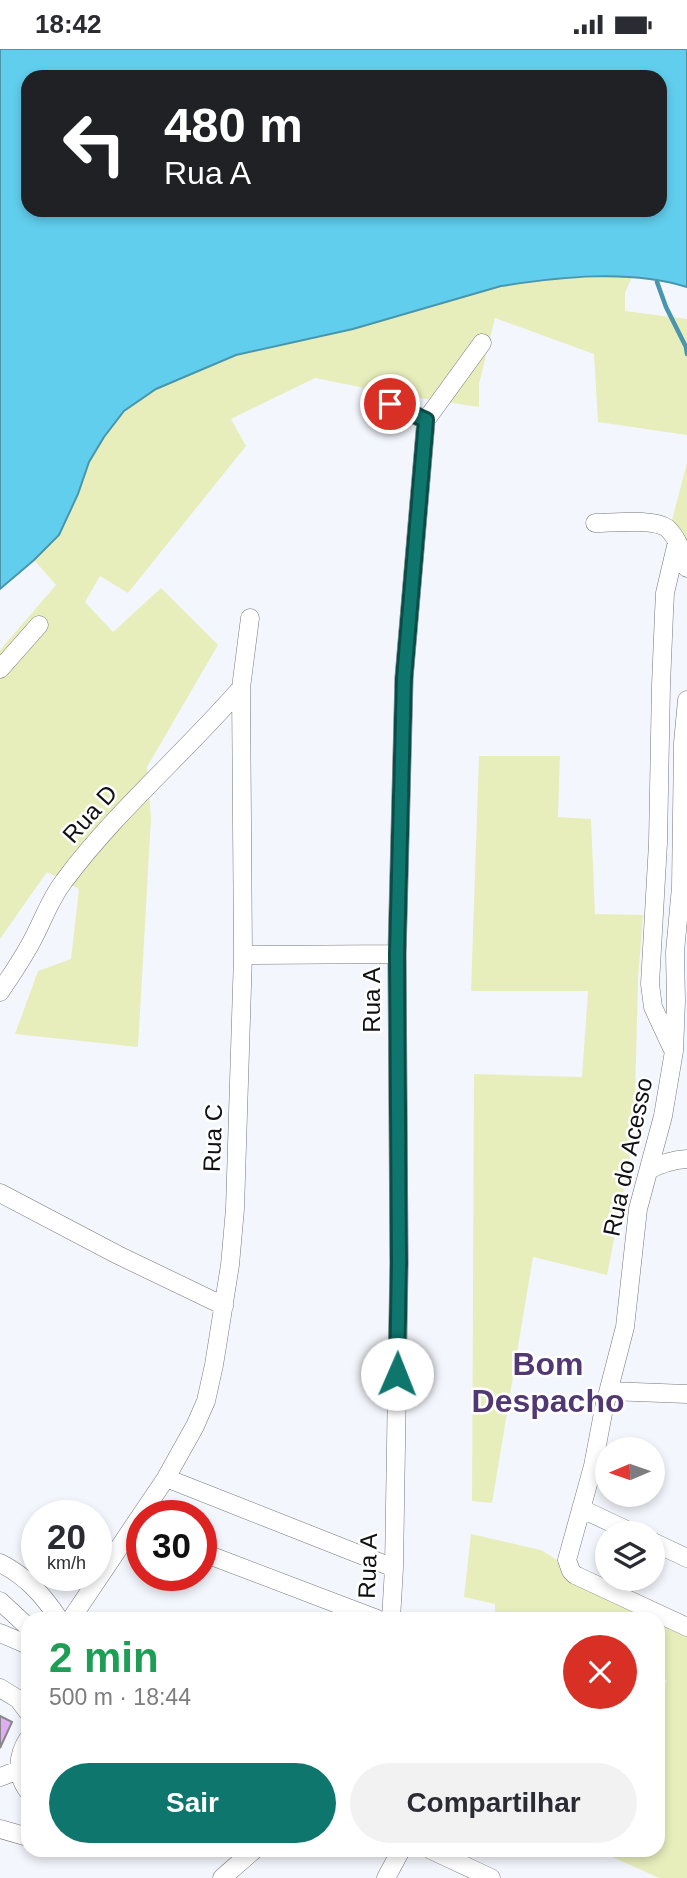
<!DOCTYPE html>
<html lang="pt">
<meta charset="utf-8">
<style>
body{margin:0;font-family:Arial,sans-serif;background:#f2f2f3;color:#2b2b33;height:100vh;display:flex;flex-direction:column;font-size:26px;white-space:nowrap}
*{box-sizing:border-box;margin:0}
p{font-size:23px;color:#7c7c81}
.icon{flex:none;width:38px;height:38px;fill:none;stroke:currentColor;stroke-width:2;stroke-linecap:round;stroke-linejoin:round}
.map{position:relative;flex:1;overflow:hidden}
.panel{position:absolute;left:21px;top:1563px;width:644px;height:245px;display:flex;flex-direction:column;background:#fff;border-radius:21px;box-shadow:0 4px 10px #0003}
.panel>*{flex:none}
.banner{position:absolute;left:21px;top:21px;width:646px;height:147px;border-radius:21px;box-shadow:0 4px 10px #0003;background:#202124;color:#fff;overflow:hidden}
.needle{width:46px;rotate:268deg}
.buttons{position:absolute;left:595px;top:1388px;display:grid;gap:14px}
.buttons a{display:grid;place-items:center;width:70px;height:70px;border-radius:50%;background:#fff;box-shadow:0 4px 10px #0003;font-size:35px}
.speed{position:absolute;left:21px;top:1451px;display:flex;gap:14px;font-size:35px;font-weight:700;text-align:center}
.speed>*{display:grid;place-content:center;width:91px;height:91px;border-radius:50%;background:#fff;box-shadow:0 4px 10px #0003;line-height:1}
.speed small{font-size:18px;font-weight:400}
.speed .limit{border:10px solid #d22;background:#fff;color:#111}
.pin{position:absolute;display:grid;place-items:center;width:60px;height:60px;color:#fff;margin:-30px;border:4px solid #fff;border-radius:50%;box-shadow:0 2px 7px #0007}
.me{position:absolute;width:77px;margin:-38px;rotate:1deg;stroke-linejoin:round;filter:drop-shadow(0 0 5px #0008)}
.turn{display:flex;align-items:center;gap:24px;height:147px;padding:0 28px;font-size:32px}
.turn .icon{width:91px;height:91px;stroke-width:2.5}
.turn b{display:block;font-size:49px;line-height:60px}
.round{display:grid;place-items:center;flex:none;width:74px;height:74px;border-radius:37px;background:#f2f2f3}
.summary{display:flex;align-items:center;justify-content:space-between;height:119px;padding:0 28px}
h1{font-size:42px;font-weight:600;line-height:52px;color:#1e9e55}
.primary-button{display:flex;gap:14px;margin-top:auto;padding:14px 28px}
.primary-button a{flex:1;height:80px;border-radius:42px;background:#0f766e;color:#fff;font-size:28px;font-weight:600;line-height:80px;text-align:center}
.primary-button a+a{background:#f2f2f3;color:#2b2b33}
.status{display:flex;justify-content:space-between;align-items:center;height:49px;padding:0 35px;background:#fff;direction:ltr}
.status svg{height:19px;fill:currentColor}
.map>svg:first-child{display:block}
.green{fill:#e7eebc}
.water{fill:#61ceed;stroke:#4995ac;stroke-width:2;fill-rule:evenodd}
.lines{fill:none;stroke-linecap:round;stroke-linejoin:round}
.stream{stroke:#4995ac;stroke-width:4.5}
.building{fill:#dfadf1;stroke:#89858b;stroke-width:2}
.minor-casing{stroke:#76777d;stroke-width:19}
.minor{stroke:#fff;stroke-width:18}
.route-casing{stroke:#0a4d48;stroke-width:18}
.route{stroke:#0f766e;stroke-width:12}
.labels{text-anchor:middle;stroke-width:5;stroke-linejoin:round;paint-order:stroke}
.street-label{font-size:24px;fill:#111114;stroke:#fff}
.district-label{font-size:32px;font-weight:bold;fill:#523873;stroke:#fff}
</style>
<div class="status"><b>18:42</b><svg viewBox="0 0 49 12"><path d="M0 12V9h3v3zM5 12V6h3v6zM10 12V3h3v9zM15 12V0h3v12zM26 1h20v11H26zM47 4h2v5h-2z"/></svg></div>
<div class="map">
<svg width="687" height="1829" viewBox="0 0 687 1829">
<rect width="100%" height="100%" fill="#f4f6fd"/>
<path class="green" d="M 601,227 L 632,228 L 625,244 L 625,262 L 687,270 L 687,386 L 598,373 L 594,305 L 495,269 L 479,335 L 479,358 L 400,346 L 315,329 L 231,370 L 246,397 L 128,544 L 100,527 L 85,553 L 113,583 L 161,539 L 218,596 L 147,718 L 151,769 L 138,998 L 15,985 L 38,922 L 71,910 L 79,840 L 47,823 L 0,890 L 0,601 L 56,536 L 34,511 L 59,486 L 78,445 L 89,413 L 104,388 L 124,362 L 156,340 L 236,306 L 354,280 L 501,237 L 524,233 Z
M 687,414 L 687,503 L 672,471 Z
M 479,707 L 560,707 L 558,768 L 591,770 L 595,865 L 643,866 L 638,931 L 634,1088 L 607,1226 L 533,1208 L 492,1454 L 472,1452 L 474,1025 L 582,1028 L 588,942 L 471,942 Z
M 471,1485 L 541,1501 L 562,1514 L 687,1576 L 687,1829 L 659,1829 L 597,1801 L 658,1801 L 658,1653 L 667,1631 L 658,1628 L 658,1570 L 495,1570 L 495,1555 L 464,1548 Z"/>
<path class="water" d="M 0,0 L 687,0 L 687,238 C 630,220 559,228 501,237 L 353,280 L 236,306 L 156,340 L 124,362 L 104,388 L 89,413 L 78,445 L 59,486 L 34,511 L 0,540 ZM 28,28 L 660,28 L 660,161 L 28,161 Z"/>
<g class="lines">
<path class="stream" d="M 657,233 L 666,258 L 686,298 L 687,305"/>
</g>
<path class="building" d="M 0,1667 L 12,1673 L 0,1699 Z"/>
<g class="lines">
<g class="minor-casing">
<path id="minor" d="M 390,355 L 426,371 L 404,629 L 397,905 L 399,1214 L 394,1519 L 391,1570
M 426,371 L 482,294
M 595,474 C 613,474 654,469 667,479 C 678,489 683,505 687,519
M 0,620 L 39,576
M 687,651 L 683,694 L 681,838 L 675,903 L 676,952 L 674,1002 L 663,1067 L 638,1160 L 625,1278 L 604,1359 L 593,1417 L 567,1511 L 571,1522 L 575,1526 L 687,1578
M 243,906 L 397,905
M 0,943 C 12,925 24,908 34,888 C 44,869 50,850 64,832 C 116,762 184,705 241,639
M 672,999 L 653,958 L 650,935 L 658,794 L 661,636 L 664,564 L 665,544 L 677,493
M 649,1121 C 662,1114 672,1111 687,1110
M 0,1144 L 118,1206 L 224,1257
M 609,1342 L 687,1345
M 166,1429 L 394,1519
M 582,1460 L 633,1484
M 653,1493 L 687,1509
M 201,1503 L 377,1570
M 0,1514 C 26,1527 43,1546 59,1570
M 0,1552 L 28,1578
M 71,1570 L 166,1429 L 195,1377 L 206,1352 L 214,1316 L 230,1216 L 235,1160 L 243,906 L 241,639 L 250,569
M 0,1584 L 28,1596
M 0,1639 L 18,1650 L 28,1663
M 28,1690 C 17,1707 16,1726 28,1742
M 0,1728 L 19,1721
M 0,1780 L 28,1788
M 431,1801 L 491,1829
M 222,1829 L 254,1801
M 386,1829 L 401,1801"/>
</g>
<use href="#minor" class="minor"/>
</g>
<g class="lines">
<g class="route-casing">
<path id="route" d="M 390,355 L 426,371 L 404,629 L 397,905 L 399,1214 L 397,1325"/>
</g>
<use href="#route" class="route"/>
</g>
<g class="labels">
<g class="street-label">
<text transform="translate(90 765) rotate(-48)" y="8">Rua D</text>
<text transform="translate(372 951) rotate(-90)" y="8">Rua A</text>
<text transform="translate(213 1089) rotate(-88)" y="8">Rua C</text>
<text transform="translate(628 1108) rotate(-78)" y="8">Rua do Acesso</text>
<text transform="translate(368 1517) rotate(-88)" y="8">Rua A</text>
</g>
<g class="district-label">
<text x="548" y="1326">Bom<tspan x="548" dy="37">Despacho</tspan></text>
</g>
</g>
</svg>
<div class="buttons">
<a><svg class="needle" viewBox="-14 -14 28 28"><path d="M0-13l5 13h-10z" fill="#e53935"/><path d="M0 13l5-13h-10z" fill="#7c7c81"/></svg></a>
<a><svg class="icon" aria-label="layers" viewBox="0 0 24 24"><path d="M12 4l9 5-9 5-9-5zM3 14l9 5 9-5"/></svg></a>
</div>
<div class="speed"><div>20<small>km/h</small></div><div class="limit">30</div></div>
<div class="pin" style="left:390px;top:355px;background:#d93025"><svg class="icon" aria-label="arrive" viewBox="0 0 24 24"><path d="M6 21V4h12l-3 4 3 4H6"/></svg></div>
<svg class="me" style="left:397px;top:1325px" viewBox="-20 -20 40 40"><circle r="19" fill="#fff"/><path d="M0-13L10 11 0 6-10 11z" fill="#0f766e"/></svg>
<div class="banner">
<div class="turn"><svg class="icon" aria-label="left" viewBox="0 0 24 24"><path d="M17 20v-9H6M10 6l-5 5 5 5"/></svg><div><b>480 m</b>Rua A</div></div>
</div>
<section class="panel">
<div class="summary"><div><h1>2 min</h1><p>500 m · 18:44</p></div><a class="round" style="background:#d93025;color:#fff"><svg class="icon" aria-label="close" viewBox="0 0 24 24"><path d="M6 6l12 12M18 6L6 18"/></svg></a></div>
<div class="primary-button"><a>Sair</a><a>Compartilhar</a></div>
</section>
</div>
